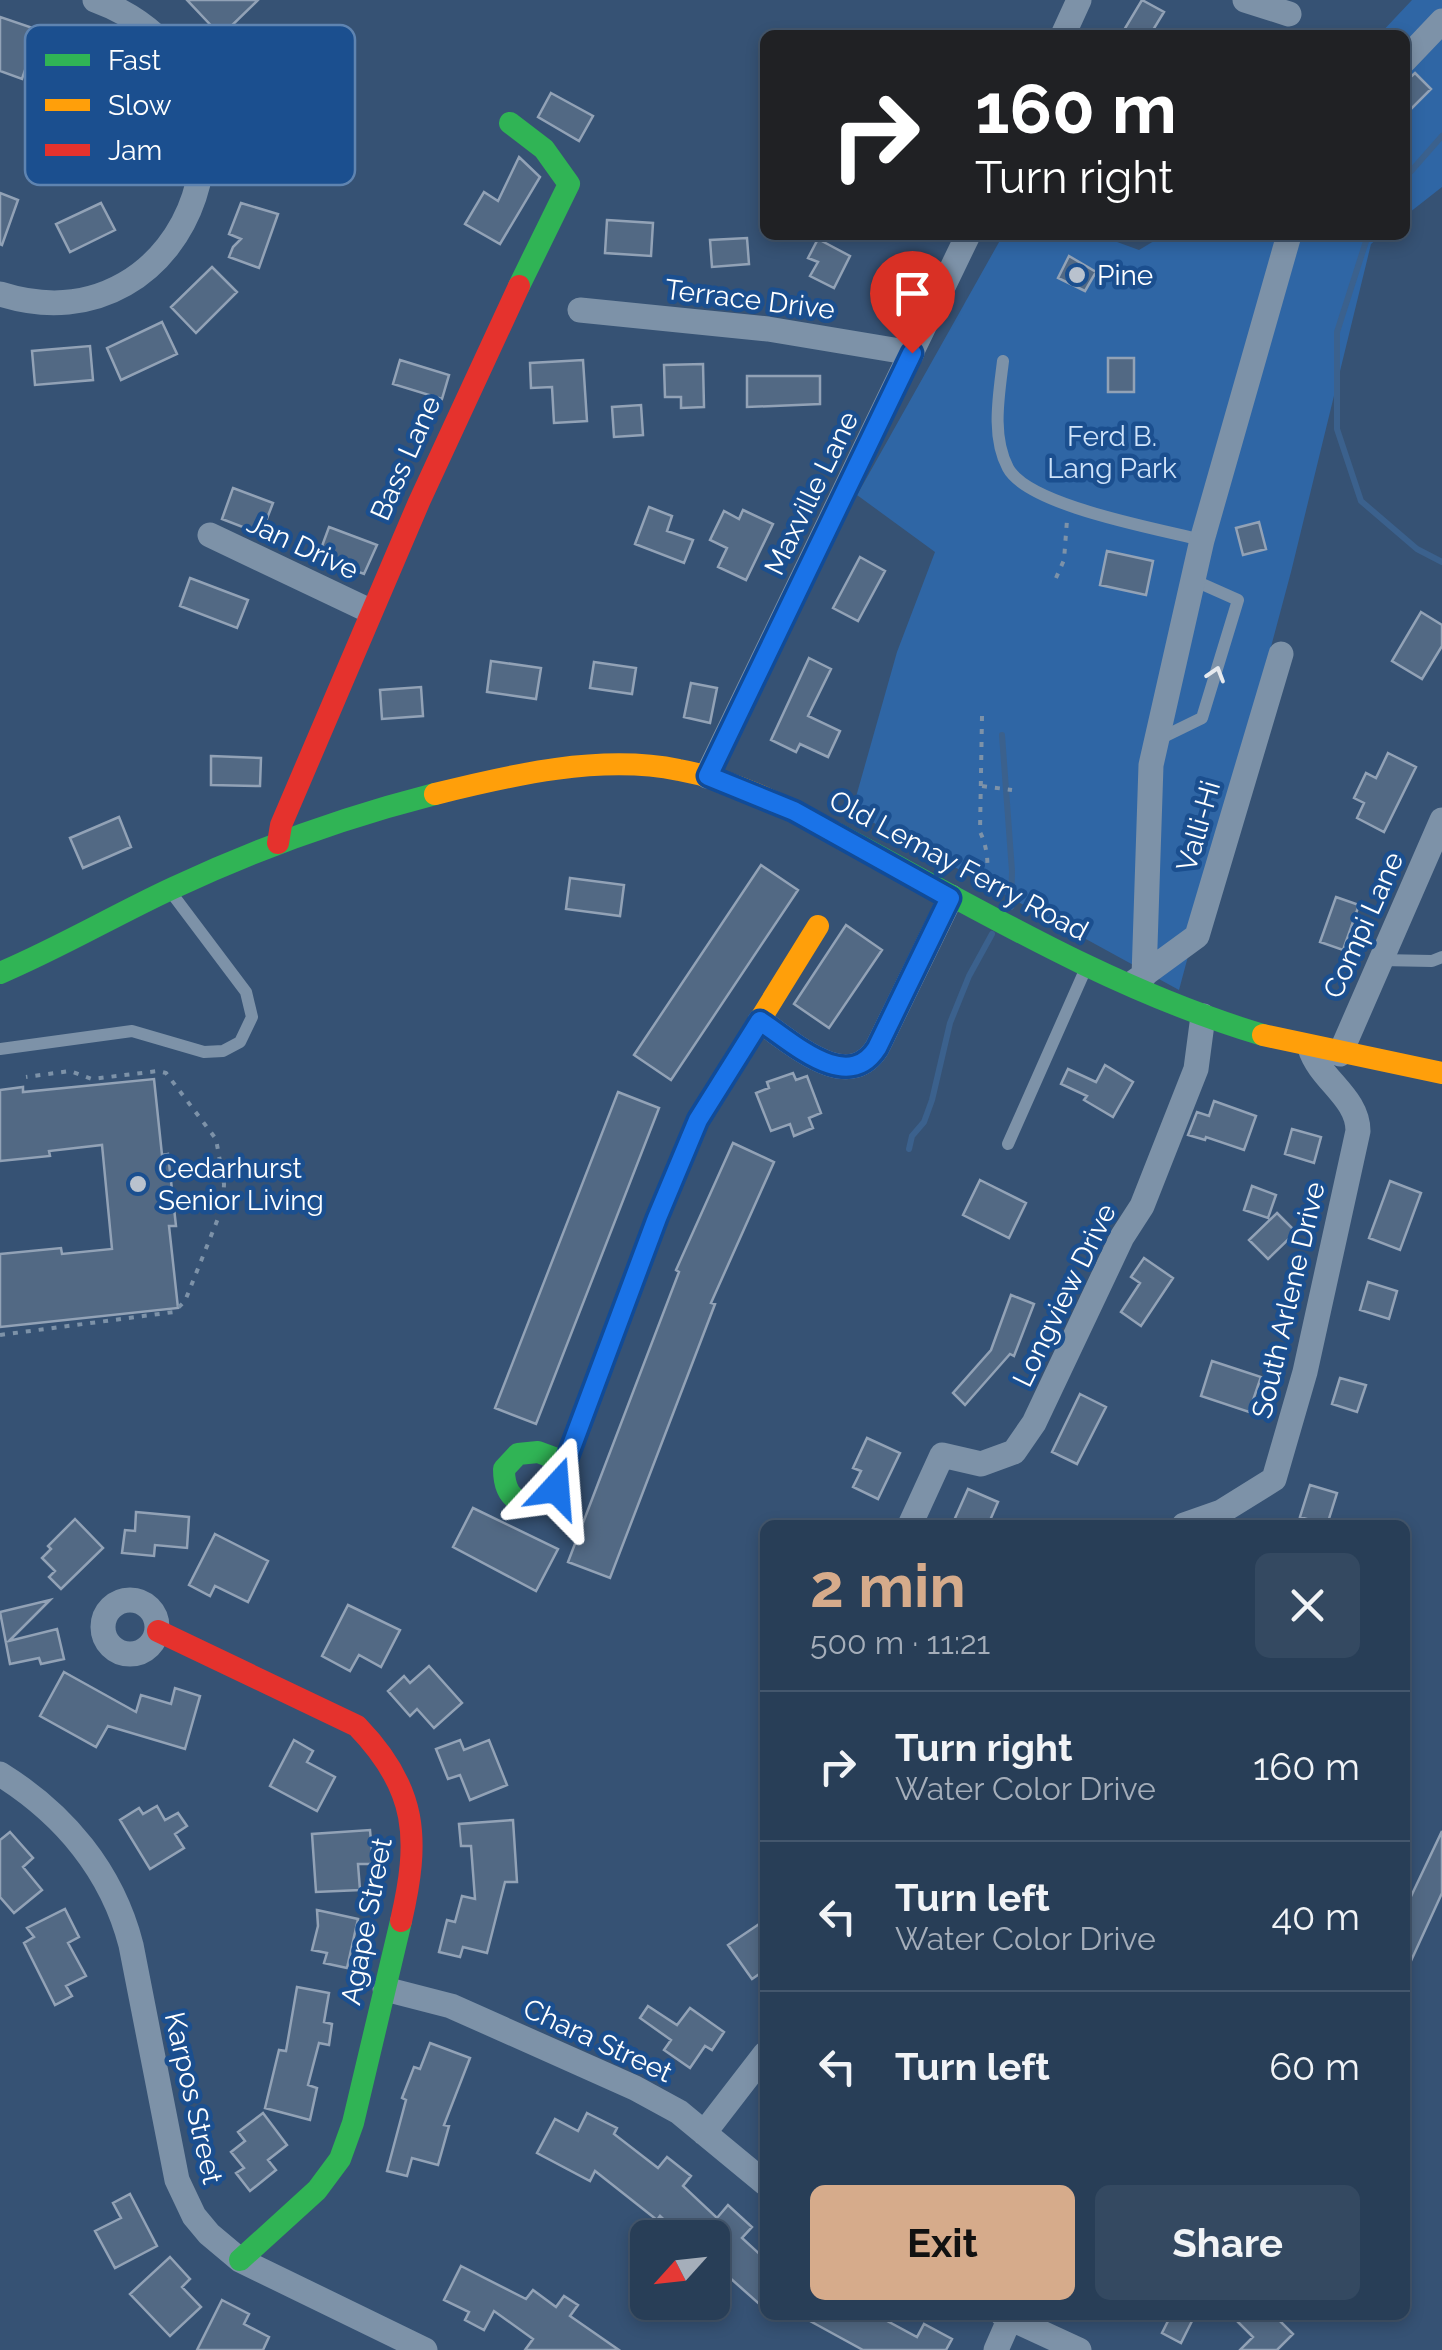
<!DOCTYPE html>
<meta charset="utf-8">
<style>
body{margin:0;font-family:Raleway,sans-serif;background:#344961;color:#f1f3f6;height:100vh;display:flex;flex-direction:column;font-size:38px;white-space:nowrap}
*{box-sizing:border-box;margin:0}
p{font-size:32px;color:#a5aeba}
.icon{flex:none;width:55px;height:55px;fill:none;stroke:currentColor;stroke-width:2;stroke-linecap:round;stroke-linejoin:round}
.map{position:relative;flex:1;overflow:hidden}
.drawer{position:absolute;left:760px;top:1520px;width:650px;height:800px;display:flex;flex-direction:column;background:#283e57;border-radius:15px;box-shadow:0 5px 15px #0003,0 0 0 2px #44576d}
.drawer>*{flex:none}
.guide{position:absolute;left:760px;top:30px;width:650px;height:210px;border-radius:15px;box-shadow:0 5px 15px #0003,0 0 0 2px #44576d;background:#202124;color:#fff;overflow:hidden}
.needle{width:65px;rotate:243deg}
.buttons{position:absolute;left:630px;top:2220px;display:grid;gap:20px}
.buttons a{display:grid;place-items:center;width:100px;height:100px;border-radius:15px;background:#283e57;box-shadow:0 5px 15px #0003,0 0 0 2px #44576d;font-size:50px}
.pin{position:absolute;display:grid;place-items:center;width:85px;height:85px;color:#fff;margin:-102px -42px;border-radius:50% 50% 50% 0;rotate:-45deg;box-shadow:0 0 10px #0007}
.pin .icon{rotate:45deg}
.me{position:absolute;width:110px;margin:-55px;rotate:19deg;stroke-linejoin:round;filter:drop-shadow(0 0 8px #0008)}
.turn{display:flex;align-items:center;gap:35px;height:210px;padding:0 50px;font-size:45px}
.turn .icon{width:130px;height:130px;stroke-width:2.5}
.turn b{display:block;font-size:70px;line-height:85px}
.round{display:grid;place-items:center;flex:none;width:105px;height:105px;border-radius:15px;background:#344961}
.summary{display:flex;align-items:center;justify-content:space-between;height:170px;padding:0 50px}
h1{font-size:60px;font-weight:700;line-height:75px;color:#d6ab8b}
.primary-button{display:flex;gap:20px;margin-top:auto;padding:20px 50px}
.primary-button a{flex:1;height:115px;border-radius:15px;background:#d6ab8b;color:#111;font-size:40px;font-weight:700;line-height:115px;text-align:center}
.primary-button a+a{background:#344961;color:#f1f3f6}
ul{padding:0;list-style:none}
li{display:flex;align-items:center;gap:30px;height:150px;padding:0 50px;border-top:2px solid #44576d}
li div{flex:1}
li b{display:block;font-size:38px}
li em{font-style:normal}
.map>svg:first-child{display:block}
.green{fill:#2f66a5}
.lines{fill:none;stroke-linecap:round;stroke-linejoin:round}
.stream{stroke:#3b618d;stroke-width:6}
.building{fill:#526984;stroke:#92a2b6;stroke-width:2.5}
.path{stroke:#7d92a8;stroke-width:4;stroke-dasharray:5 8;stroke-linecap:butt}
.lane{stroke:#7d92a8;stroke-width:12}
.street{stroke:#7d92a8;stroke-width:25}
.fast{stroke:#30b455;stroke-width:22}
.slow{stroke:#ff9f0a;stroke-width:22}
.jam{stroke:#e5322d;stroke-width:22}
.oneway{stroke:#e5e9ee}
.route-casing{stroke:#114b97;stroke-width:25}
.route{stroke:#1a73e8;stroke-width:18}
.poi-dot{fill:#b9c2ce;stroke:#1b4f8f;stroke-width:4}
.labels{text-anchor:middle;stroke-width:9;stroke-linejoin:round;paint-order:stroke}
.poi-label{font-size:28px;fill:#fff;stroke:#1b4f8f;text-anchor:start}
.street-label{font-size:28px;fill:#fff;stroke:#1b4f8f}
.park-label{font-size:28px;fill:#cfe3fa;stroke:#1b4f8f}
.key{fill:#1b4f8f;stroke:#5f84b1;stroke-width:2.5}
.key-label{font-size:28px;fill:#fff}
</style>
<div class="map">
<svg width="1442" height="2350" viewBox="0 0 1442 2350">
<rect width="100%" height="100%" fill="#365274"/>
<path class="green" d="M 1412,0 L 1442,0 L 1442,187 L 1405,216 L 1405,35 L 1379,35 Z
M 1003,235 L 1098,235 L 1139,250 L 1164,235 L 1382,235 L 1371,244 L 1291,572 L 1179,990 L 852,811 L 897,652 L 935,552 L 857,495 Z"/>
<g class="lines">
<path class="stream" d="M 1405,178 L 1442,136
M 1368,235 L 1337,332 L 1337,429 L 1361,501 L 1417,549 L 1442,562
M 1002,735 L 1012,871 L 1011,907
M 909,1149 L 912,1136 L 924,1122 L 932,1100 L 950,1023 L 969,976 L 992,934"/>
</g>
<path class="building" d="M 187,0 L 258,0 L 221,36 Z
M 1142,0 L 1164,12 L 1150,35 L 1133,35 L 1124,30 Z
M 0,17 L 71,41 L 57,81 L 25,70 L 22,79 L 0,71 Z
M 1415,73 L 1431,89 L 1405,115 L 1405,82 Z
M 551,93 L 593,116 L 579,141 L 538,117 Z
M 519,157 L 540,177 L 500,244 L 465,224 L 484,192 L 498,201 Z
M 0,193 L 18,200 L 2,245 L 0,244 Z
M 101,203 L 115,230 L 70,252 L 56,224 Z
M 241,203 L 278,214 L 259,268 L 229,257 L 233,247 L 241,239 L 229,234 Z
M 607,220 L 653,223 L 651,256 L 605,253 Z
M 747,238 L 749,264 L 712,267 L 710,240 Z
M 818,239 L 850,256 L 834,288 L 810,276 L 818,262 L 808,258 Z
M 1069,256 L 1096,272 L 1085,291 L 1058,278 Z
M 212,267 L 237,292 L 196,333 L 171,307 Z
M 162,322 L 177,354 L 121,380 L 107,348 Z
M 90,346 L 93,380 L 35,385 L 32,351 Z
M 1108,358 L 1134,358 L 1134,392 L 1108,392 Z
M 400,360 L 449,375 L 442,399 L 393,384 Z
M 583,360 L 587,421 L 554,423 L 552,387 L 531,388 L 530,363 Z
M 703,364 L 704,407 L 681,408 L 681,397 L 665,397 L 664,365 Z
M 747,376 L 820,376 L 820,404 L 747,407 Z
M 641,405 L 643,435 L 614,437 L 612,407 Z
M 233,488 L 273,503 L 261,534 L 222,519 Z
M 649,507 L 672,516 L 667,531 L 693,540 L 684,563 L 635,544 Z
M 743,510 L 773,524 L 746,580 L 718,567 L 727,548 L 710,540 L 724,511 L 739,519 Z
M 1259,522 L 1266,549 L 1243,555 L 1236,528 Z
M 329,527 L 377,545 L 364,574 L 318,557 Z
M 1107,551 L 1153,561 L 1146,595 L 1100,585 Z
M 860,557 L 885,571 L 858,621 L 833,608 Z
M 190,578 L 248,600 L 237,628 L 180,606 Z
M 1421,612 L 1442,625 L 1442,646 L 1422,679 L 1392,661 Z
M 809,658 L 831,669 L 808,716 L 840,731 L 828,757 L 800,744 L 796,752 L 771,740 Z
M 491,661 L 541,668 L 536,699 L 487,692 Z
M 594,662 L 636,668 L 632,694 L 590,688 Z
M 691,683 L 717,688 L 710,723 L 684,717 Z
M 421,687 L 423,716 L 382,719 L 380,690 Z
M 1388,753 L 1416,767 L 1384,832 L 1357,818 L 1364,803 L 1354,798 L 1366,773 L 1376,778 Z
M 211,756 L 261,758 L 260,786 L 211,785 Z
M 119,817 L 131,847 L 83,868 L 70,838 Z
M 761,865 L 798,890 L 671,1080 L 634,1055 Z
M 570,878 L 624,885 L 620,916 L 566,909 Z
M 1336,897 L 1359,905 L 1343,950 L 1320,942 Z
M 846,925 L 882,950 L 829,1028 L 794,1004 Z
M 1105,1065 L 1133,1082 L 1113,1117 L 1084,1100 L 1087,1096 L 1061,1084 L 1068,1069 L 1096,1082 Z
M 793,1073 L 796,1080 L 807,1076 L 821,1113 L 809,1118 L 813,1128 L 794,1136 L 790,1124 L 771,1131 L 756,1093 L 769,1088 L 767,1082 Z
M 154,1079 L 162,1155 L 168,1154 L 176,1226 L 169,1226 L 178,1308 L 0,1327 L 0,1254 L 61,1248 L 62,1254 L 112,1249 L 102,1145 L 49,1151 L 50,1156 L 0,1161 L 0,1090 L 23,1087 L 23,1092 Z
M 618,1092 L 659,1108 L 536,1424 L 495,1408 Z
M 1214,1101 L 1256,1116 L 1244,1150 L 1206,1137 L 1205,1140 L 1188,1135 L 1197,1112 L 1209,1116 Z
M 1292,1129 L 1321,1137 L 1314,1163 L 1285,1154 Z
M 733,1143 L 774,1162 L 711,1303 L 715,1304 L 610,1578 L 568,1562 L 679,1272 L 676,1270 Z
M 980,1180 L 1026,1203 L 1009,1238 L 963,1215 Z
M 1390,1181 L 1421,1193 L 1400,1250 L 1369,1238 Z
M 1252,1186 L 1276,1195 L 1268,1218 L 1244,1210 Z
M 1277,1213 L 1296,1232 L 1268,1259 L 1249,1240 Z
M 1144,1258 L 1173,1278 L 1141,1326 L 1121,1312 L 1140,1283 L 1131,1277 Z
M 1368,1282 L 1397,1291 L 1389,1319 L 1360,1310 Z
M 1011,1295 L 1034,1304 L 1014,1356 L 1010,1354 L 965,1405 L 953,1393 L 991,1350 Z
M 1212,1361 L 1261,1377 L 1249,1412 L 1201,1396 Z
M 1340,1378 L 1366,1385 L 1357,1412 L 1332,1404 Z
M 1080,1394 L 1106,1407 L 1077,1464 L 1052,1452 Z
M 867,1438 L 900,1453 L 878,1499 L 853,1487 L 861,1471 L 853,1468 Z
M 1310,1485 L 1337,1493 L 1327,1525 L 1300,1517 Z
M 968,1489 L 998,1502 L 988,1525 L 952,1525 Z
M 473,1508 L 558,1549 L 536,1591 L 453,1547 Z
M 136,1512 L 189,1517 L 187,1548 L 155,1545 L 154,1556 L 122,1553 L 125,1530 L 135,1531 Z
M 75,1519 L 103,1548 L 61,1589 L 49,1577 L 55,1571 L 42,1558 L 51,1549 L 48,1546 Z
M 215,1534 L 268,1561 L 248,1602 L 215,1586 L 210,1596 L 189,1585 Z
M 50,1600 L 9,1641 L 57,1629 L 64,1659 L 41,1664 L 39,1658 L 10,1664 L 0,1612 Z
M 348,1605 L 400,1630 L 381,1667 L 359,1655 L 350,1671 L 322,1656 Z
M 429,1666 L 462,1703 L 434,1728 L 417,1709 L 410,1716 L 388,1691 L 404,1676 L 410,1683 Z
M 64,1672 L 136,1712 L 141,1695 L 171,1704 L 175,1688 L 200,1696 L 185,1749 L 108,1726 L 96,1747 L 40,1716 Z
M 294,1740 L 313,1751 L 307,1762 L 335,1777 L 317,1811 L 270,1786 Z
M 460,1740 L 464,1750 L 489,1740 L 507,1785 L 470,1800 L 460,1775 L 448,1779 L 436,1749 Z
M 157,1806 L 165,1820 L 178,1813 L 187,1826 L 175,1834 L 184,1848 L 150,1869 L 120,1820 L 139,1808 L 143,1814 Z
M 513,1820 L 517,1882 L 505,1882 L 487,1953 L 463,1947 L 460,1957 L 439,1952 L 447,1920 L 455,1922 L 462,1896 L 475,1899 L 471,1846 L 461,1846 L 459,1824 Z
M 370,1830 L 373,1864 L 358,1864 L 360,1890 L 316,1892 L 312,1834 Z
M 1442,1831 L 1442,1893 L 1405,1974 L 1405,1909 Z
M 10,1832 L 33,1858 L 23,1867 L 42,1890 L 14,1913 L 0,1897 L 0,1840 Z
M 65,1909 L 79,1937 L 68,1943 L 86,1976 L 66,1986 L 72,1996 L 55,2005 L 24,1943 L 34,1937 L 27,1928 Z
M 317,1910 L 358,1919 L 347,1968 L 324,1963 L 327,1953 L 312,1950 L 318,1926 Z
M 765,1920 L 765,1970 L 752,1979 L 728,1945 Z
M 297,1987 L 329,1993 L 324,2022 L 332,2024 L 329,2045 L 319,2043 L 308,2085 L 317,2088 L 310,2120 L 265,2108 L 279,2050 L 286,2051 Z
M 648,2006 L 677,2025 L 690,2008 L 724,2032 L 712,2050 L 705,2046 L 690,2068 L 664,2050 L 671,2040 L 640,2018 Z
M 430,2043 L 470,2058 L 444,2125 L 449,2126 L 438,2165 L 412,2158 L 407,2176 L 387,2171 L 406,2100 L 402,2098 L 414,2067 L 420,2069 Z
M 263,2113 L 287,2145 L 268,2160 L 276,2170 L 250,2191 L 236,2173 L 244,2168 L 231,2152 L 245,2141 L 238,2132 Z
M 587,2113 L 617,2128 L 614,2134 L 658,2168 L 667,2157 L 691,2176 L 683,2186 L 717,2218 L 728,2205 L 752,2227 L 742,2238 L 765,2259 L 765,2309 L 712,2262 L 712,2238 L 683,2238 L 660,2216 L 657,2220 L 595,2171 L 590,2181 L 537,2153 L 555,2119 L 578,2131 Z
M 130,2194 L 157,2246 L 115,2268 L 95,2231 L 121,2218 L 113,2203 Z
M 170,2257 L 190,2279 L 182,2287 L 201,2307 L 170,2336 L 130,2294 Z
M 461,2266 L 526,2299 L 533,2290 L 556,2307 L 564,2296 L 578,2305 L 570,2316 L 619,2350 L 525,2350 L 533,2339 L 494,2311 L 484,2330 L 465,2320 L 469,2312 L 444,2300 Z
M 222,2300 L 249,2314 L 244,2324 L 269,2337 L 263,2350 L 197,2350 Z
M 799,2315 L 876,2315 L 917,2337 L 924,2324 L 952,2339 L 946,2350 L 863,2350 Z
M 1171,2315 L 1195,2315 L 1181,2343 L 1162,2333 Z
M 1231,2315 L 1274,2315 L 1293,2334 L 1277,2350 L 1240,2350 L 1253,2337 Z"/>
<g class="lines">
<path class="path" d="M 1056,578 L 1064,560 L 1067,520
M 982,716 L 980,832 C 987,845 991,871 983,883
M 982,786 L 1012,790
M 0,1335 L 174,1312 L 185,1301 L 223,1206 L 224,1184 L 216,1139 L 166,1073 L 158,1071 L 92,1079 L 70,1071 L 26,1077"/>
<path class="lane" d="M 1003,361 C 999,395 991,436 1008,468 C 1028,506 1159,529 1202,540
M 1159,739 L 1202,718 L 1238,600 L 1193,580
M 1381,960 L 1432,961 L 1442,957
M 0,1049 L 132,1031 L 204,1052 L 223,1051 L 240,1042 L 252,1017 L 246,992 L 170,891
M 1008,1144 L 1086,968"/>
<path class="street" d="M 1245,0 L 1289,14
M 1063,35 L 1079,0
M 1405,60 L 1442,21
M 0,294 C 195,356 291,71 95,0
M 580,310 L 768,329 L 912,353
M 210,535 L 370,611
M 707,776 L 968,235
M 1144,976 L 1151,765 L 1202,540 L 1289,235
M 1134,982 L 1197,936 L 1281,654
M 760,1021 C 791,1041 847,1095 877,1048 L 951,897
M 1340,1054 L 1442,820
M 910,1525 L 942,1455 L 981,1464 L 1014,1452 L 1034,1423 L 1122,1237 L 1142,1206 L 1196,1069 L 1203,1016
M 1184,1525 L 1221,1512 L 1274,1479 L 1305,1372 L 1358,1131 C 1358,1097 1320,1080 1310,1048
M103 1627a27 27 0 1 1 54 0a27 27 0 1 1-54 0Z
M 0,1774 C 64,1814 112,1871 131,1945 L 177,2180 L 194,2216 L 209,2234 L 240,2260 L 425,2350
M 385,1989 L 451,2006 L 635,2088 L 679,2112 L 765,2183
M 704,2133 L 765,2054
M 1003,2315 L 1079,2350
M 996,2350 L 1010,2318"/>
<path class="fast" d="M 510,123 L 544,149 L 569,184 L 519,286
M 836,833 C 975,907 1111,990 1263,1035
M 0,973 C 59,948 115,915 173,888 C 258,848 345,817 435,794
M 565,1462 L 538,1452 L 518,1454 L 504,1469 C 504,1488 510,1501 530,1504 L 548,1497 L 556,1488 L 657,1218 L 698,1120
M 240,2260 L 317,2190 L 340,2159 L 353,2123 L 401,1921"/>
<path class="slow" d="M 435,794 C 511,775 601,754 679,770 C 735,780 786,807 836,833
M 1263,1035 L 1442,1073
M 698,1120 L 818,926"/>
<path class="jam" d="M 278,843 L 281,825 L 419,502 L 519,286
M 158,1631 L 357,1726 C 418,1789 420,1839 401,1921"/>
</g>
<defs><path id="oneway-chevron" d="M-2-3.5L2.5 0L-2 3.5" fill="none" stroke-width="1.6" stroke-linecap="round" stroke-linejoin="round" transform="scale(2.5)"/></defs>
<use class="oneway" href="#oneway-chevron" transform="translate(1216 674) rotate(-73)"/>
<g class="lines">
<g class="route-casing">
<path id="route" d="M 556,1488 L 657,1218 L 698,1120 L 760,1021 C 791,1041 847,1095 877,1048 L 950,898 L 794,811 L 708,776 L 912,353"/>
</g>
<use href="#route" class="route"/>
</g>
<g class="poi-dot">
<circle cx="1077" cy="275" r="10"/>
<circle cx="138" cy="1184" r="10"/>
</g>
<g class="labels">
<g class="poi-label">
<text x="1097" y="285">Pine</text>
<text x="158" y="1178">Cedarhurst<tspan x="158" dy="32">Senior Living</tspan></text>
</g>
<g class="street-label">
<text transform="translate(750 299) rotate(7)" y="10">Terrace Drive</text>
<text transform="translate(405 458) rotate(-66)" y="10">Bass Lane</text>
<text transform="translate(811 493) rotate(-64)" y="10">Maxville Lane</text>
<text transform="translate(303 546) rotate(25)" y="10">Jan Drive</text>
<text transform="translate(1198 826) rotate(-74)" y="10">Valli-Hi</text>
<text transform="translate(959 865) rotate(28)" y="10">Old Lemay Ferry Road</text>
<text transform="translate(1363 925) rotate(-66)" y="10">Compi Lane</text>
<text transform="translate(1064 1295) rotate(-64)" y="10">Longview Drive</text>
<text transform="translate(1288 1300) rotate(-77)" y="10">South Arlene Drive</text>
<text transform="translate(366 1921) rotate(-79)" y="10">Agape Street</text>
<text transform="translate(598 2040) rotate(25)" y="10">Chara Street</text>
<text transform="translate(194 2098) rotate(77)" y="10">Karpos Street</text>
</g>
<g class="park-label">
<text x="1112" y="446">Ferd B.<tspan x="1112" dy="32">Lang Park</tspan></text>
</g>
</g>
<rect x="25" y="25" width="330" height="160" rx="15" class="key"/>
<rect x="45" y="54" width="45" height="12" fill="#30b455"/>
<rect x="45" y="99" width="45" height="12" fill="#ff9f0a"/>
<rect x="45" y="144" width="45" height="12" fill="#e5322d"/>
<g class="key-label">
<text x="108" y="70">Fast</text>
<text x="108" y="115">Slow</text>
<text x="108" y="160">Jam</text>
</g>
</svg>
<div class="buttons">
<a><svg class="needle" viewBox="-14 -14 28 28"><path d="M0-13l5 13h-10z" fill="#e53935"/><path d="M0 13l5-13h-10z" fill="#a5aeba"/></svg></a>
</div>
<div class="pin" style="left:912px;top:353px;background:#d93025"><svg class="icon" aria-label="arrive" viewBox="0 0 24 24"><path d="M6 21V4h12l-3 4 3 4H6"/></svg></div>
<svg class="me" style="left:556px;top:1488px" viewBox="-20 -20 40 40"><path d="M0-17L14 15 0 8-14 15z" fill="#1a73e8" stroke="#fff" stroke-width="4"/></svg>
<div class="guide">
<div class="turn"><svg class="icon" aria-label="right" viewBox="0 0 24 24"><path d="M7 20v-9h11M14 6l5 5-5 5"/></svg><div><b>160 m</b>Turn right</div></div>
</div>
<section class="drawer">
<div class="summary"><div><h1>2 min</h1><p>500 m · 11:21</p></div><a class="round"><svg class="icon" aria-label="close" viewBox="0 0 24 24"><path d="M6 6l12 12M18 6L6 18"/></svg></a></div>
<ul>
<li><svg class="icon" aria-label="right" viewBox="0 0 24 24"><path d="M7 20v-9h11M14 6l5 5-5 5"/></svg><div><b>Turn right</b><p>Water Color Drive</p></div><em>160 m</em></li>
<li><svg class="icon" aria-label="left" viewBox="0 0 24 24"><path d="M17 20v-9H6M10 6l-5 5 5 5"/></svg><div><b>Turn left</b><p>Water Color Drive</p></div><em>40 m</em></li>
<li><svg class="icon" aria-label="left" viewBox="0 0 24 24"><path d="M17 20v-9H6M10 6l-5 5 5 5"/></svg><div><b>Turn left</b></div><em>60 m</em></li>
</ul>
<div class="primary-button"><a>Exit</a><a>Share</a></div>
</section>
</div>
